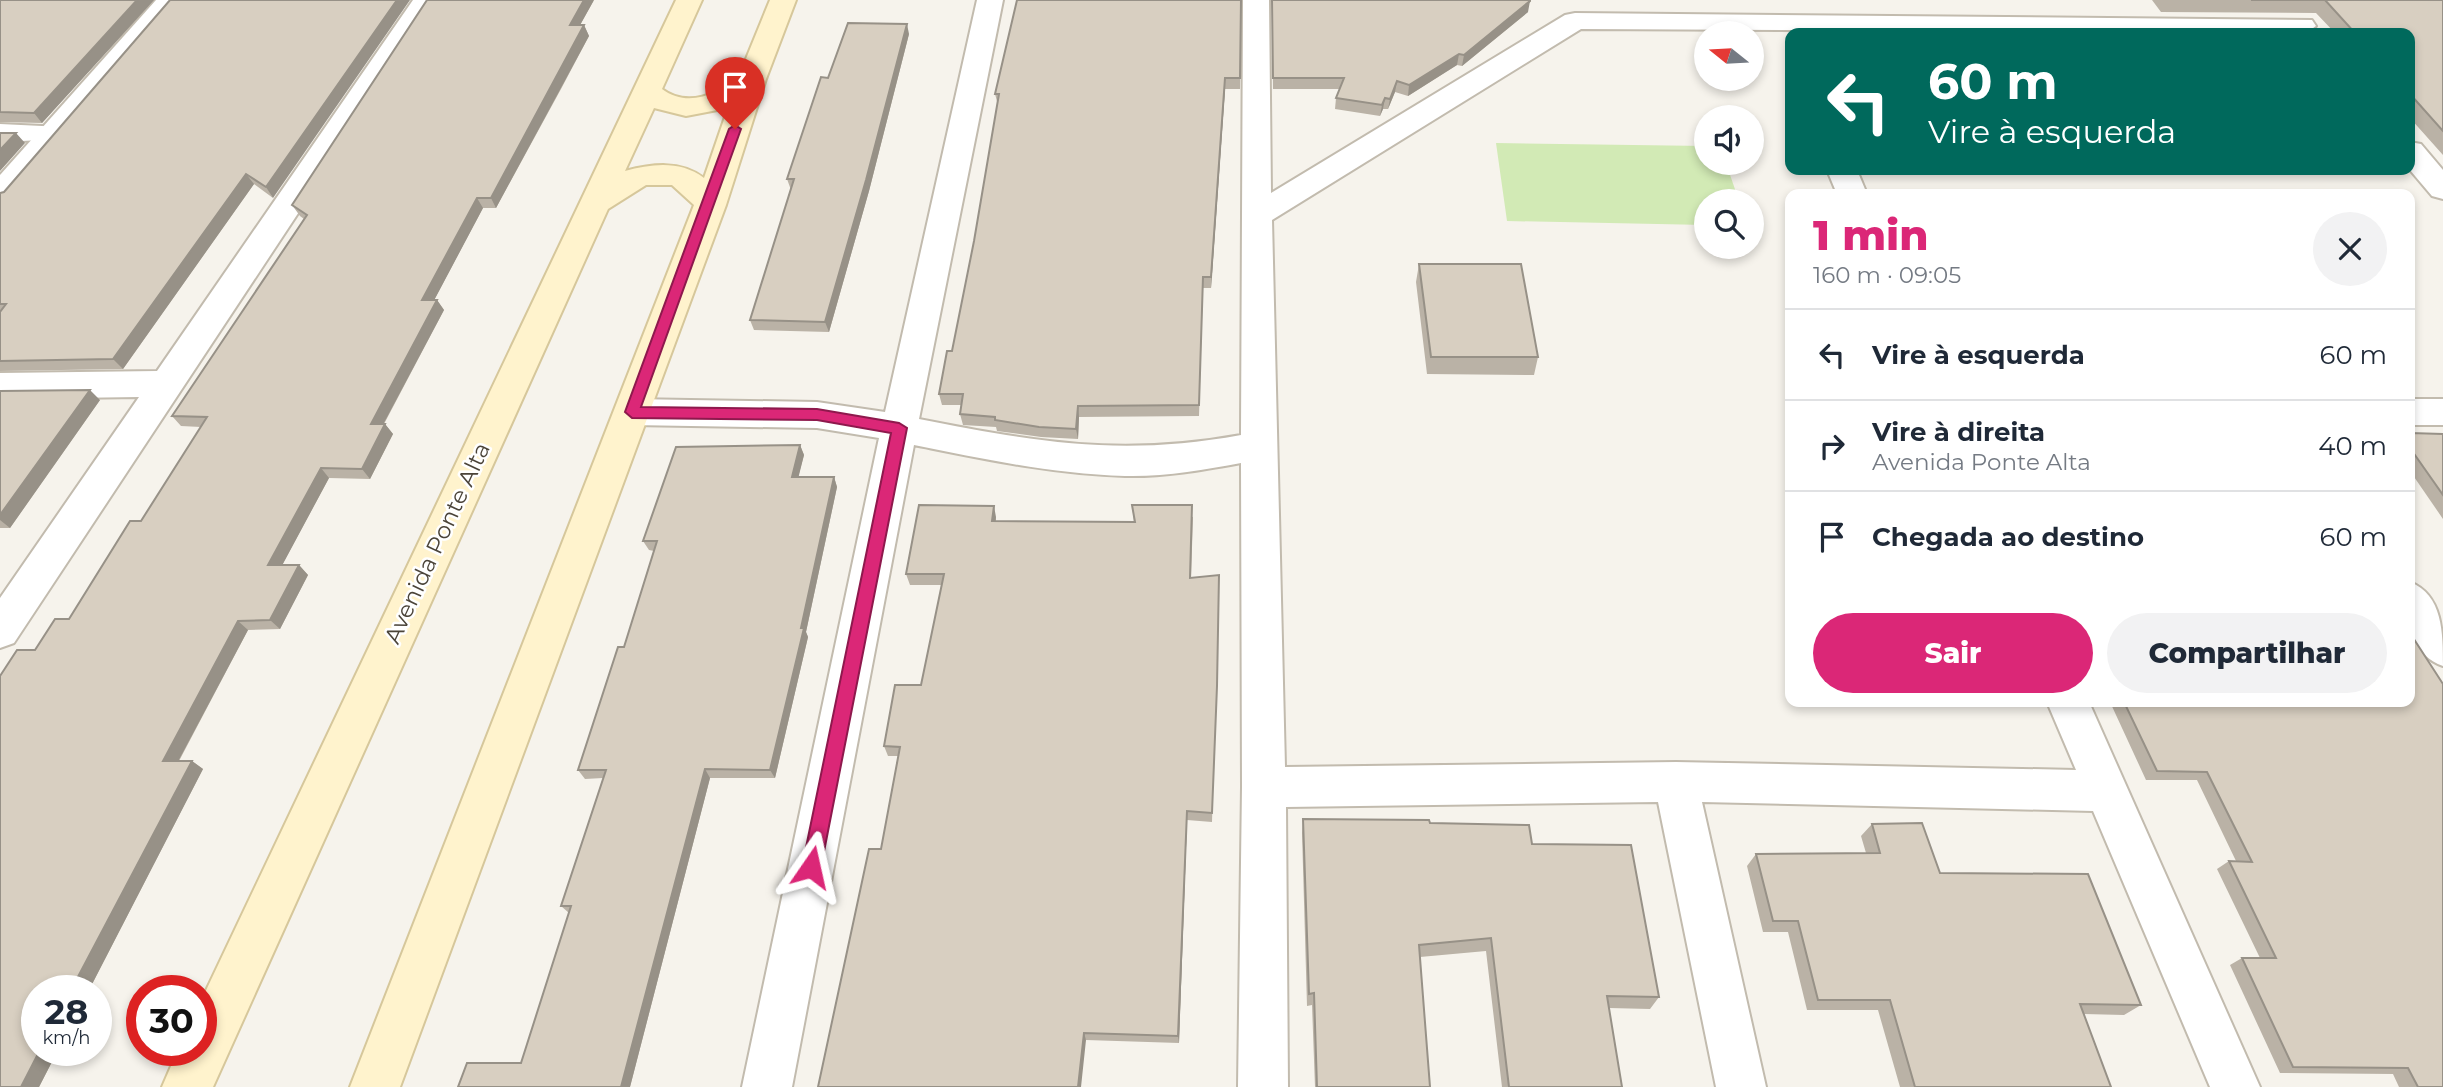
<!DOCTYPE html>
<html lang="pt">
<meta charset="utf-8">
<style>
body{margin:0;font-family:Montserrat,sans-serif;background:#f2f2f3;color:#1f2937;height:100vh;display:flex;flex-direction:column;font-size:26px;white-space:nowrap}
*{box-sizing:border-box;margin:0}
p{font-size:23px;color:#747a83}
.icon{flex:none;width:38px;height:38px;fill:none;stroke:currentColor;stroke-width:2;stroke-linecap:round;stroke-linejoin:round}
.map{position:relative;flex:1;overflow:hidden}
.side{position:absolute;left:1785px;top:189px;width:630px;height:518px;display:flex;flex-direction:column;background:#fff;border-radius:14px;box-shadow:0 4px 10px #0003}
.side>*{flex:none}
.guide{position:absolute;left:1785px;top:28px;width:630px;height:147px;border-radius:14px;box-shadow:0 4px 10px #0003;background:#00695c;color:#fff;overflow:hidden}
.needle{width:46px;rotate:288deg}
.tools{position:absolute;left:1694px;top:21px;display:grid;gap:14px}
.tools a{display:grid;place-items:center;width:70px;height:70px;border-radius:50%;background:#fff;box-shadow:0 4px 10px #0003;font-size:35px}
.speed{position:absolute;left:21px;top:975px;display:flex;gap:14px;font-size:35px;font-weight:700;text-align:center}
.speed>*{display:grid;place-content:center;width:91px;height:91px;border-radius:50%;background:#fff;box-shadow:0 4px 10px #0003;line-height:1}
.speed small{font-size:18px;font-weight:400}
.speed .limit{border:10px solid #d22;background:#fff;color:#111}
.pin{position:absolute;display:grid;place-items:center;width:60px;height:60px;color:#fff;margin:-72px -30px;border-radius:50% 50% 50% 0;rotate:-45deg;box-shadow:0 0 7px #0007}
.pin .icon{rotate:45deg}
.me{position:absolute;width:77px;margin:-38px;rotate:11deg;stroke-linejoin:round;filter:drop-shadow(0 0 5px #0008)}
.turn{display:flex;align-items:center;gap:24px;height:147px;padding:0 28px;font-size:32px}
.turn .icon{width:91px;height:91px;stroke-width:2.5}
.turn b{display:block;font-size:49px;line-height:60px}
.round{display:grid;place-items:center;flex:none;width:74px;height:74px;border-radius:37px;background:#f2f2f3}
.overview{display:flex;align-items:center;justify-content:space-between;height:119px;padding:0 28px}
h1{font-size:42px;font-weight:800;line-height:52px;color:#db2777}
.button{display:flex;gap:14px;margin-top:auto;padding:14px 28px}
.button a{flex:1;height:80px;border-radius:42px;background:#db2777;color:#fff;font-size:28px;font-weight:800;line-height:80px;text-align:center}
.button a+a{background:#f2f2f3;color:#1f2937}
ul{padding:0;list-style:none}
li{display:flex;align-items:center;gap:21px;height:91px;padding:0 28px;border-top:2px solid #e0e1e3}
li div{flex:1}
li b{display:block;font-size:26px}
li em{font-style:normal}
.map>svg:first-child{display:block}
.green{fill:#d2eab5}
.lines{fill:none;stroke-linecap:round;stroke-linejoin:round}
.minor-casing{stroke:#c2bbae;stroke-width:4}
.tertiary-casing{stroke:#c2bbae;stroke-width:4}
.secondary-casing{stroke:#d6c79b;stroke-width:4}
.minor{fill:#fff;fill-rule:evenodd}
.tertiary{fill:#fff;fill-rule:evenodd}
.secondary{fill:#fff3cd;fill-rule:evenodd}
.wall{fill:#bab2a6}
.shaded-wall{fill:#979187}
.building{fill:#d8cfc1;stroke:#979187;stroke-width:2}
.route{fill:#db2777;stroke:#8e194d;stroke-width:2}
.labels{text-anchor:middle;stroke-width:5;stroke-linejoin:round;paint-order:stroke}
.street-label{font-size:23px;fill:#4b4439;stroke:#fff}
</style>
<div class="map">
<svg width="2443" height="1087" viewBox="0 0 2443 1087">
<rect width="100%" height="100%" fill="#f6f3ec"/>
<path class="green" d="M 1496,143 L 1706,146 L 1706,163 L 1726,163 L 1739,201 L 1706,201 L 1706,225 L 1507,221 Z"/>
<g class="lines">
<g class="minor-casing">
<path id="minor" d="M 413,0 L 439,0 L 14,643 L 0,648 L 0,598 L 139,397 L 0,399 L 0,373 L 157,371 Z
M 977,0 L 1003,0 L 919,419 C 1036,442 1121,457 1241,435 L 1243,0 L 1269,0 L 1271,193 L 1565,15 L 1575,13 L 2312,20 L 2316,26 L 2306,33 L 1581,29 L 1272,220 L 1285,767 L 1676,762 L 2076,770 L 2047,702 L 2089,702 L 2260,1087 L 2210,1087 L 2093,811 L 1702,802 L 1766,1087 L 1716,1087 L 1658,802 L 1286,807 L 1288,1087 L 1238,1087 L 1242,787 L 1241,463 C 1203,470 1164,477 1125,476 C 1053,474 984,459 914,445 L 792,1087 L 742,1087 L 879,438 L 817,428 L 632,425 L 619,421 L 614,412 L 619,403 L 632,399 L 817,402 L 885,412 Z
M 0,124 L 63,127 L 68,133 L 63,139 L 0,142 Z
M 2410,142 L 2421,144 L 2443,170 L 2443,199 L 2432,196 L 2410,170 Z
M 1827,170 L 1857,170 L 1867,194 L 1837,194 Z
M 2410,399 L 2443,399 L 2443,425 L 2410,425 Z
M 2410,582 C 2443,595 2443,633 2443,666 C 2407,654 2408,614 2410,582 Z"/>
</g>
<g class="tertiary-casing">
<path id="tertiary" d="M 156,0 L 183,0 L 11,201 L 0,204 L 0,175 Z"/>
</g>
<g class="secondary-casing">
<path id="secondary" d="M 676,0 L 702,0 L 662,89 C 687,108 718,95 739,76 L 770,0 L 796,0 L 766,79 L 726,205 L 400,1087 L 350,1087 L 694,205 L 672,185 L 646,185 L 608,209 L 213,1087 L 162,1087 L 178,1050 L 201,1050 L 201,1001 ZM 654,108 L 686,116 L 728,108 L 704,178 C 680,160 652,164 625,171 Z"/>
</g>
<use href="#minor" class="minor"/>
<use href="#tertiary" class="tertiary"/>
<use href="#secondary" class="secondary"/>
</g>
<path class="wall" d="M 0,0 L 154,0 L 42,123 L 0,122 Z
M 170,0 L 273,198 L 254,184 L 123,369 L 0,371 L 0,193 L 4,192 Z
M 594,0 L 580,25 L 584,25 L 589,36 L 561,89 L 496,208 L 483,208 L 434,300 L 437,300 L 444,310 L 384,424 L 385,424 L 393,434 L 370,479 L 329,478 L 282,565 L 299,565 L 308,575 L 280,629 L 248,630 L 179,761 L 192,761 L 203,769 L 39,1087 L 0,1087 L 35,650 L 69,619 L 141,521 L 201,427 L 181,426 L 172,416 L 304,219 L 300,216 L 292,205 Z
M 1241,0 L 1240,89 L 1225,89 L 1211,288 L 1203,288 L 1199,416 L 1079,417 L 1078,439 L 1041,437 L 997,431 L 996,427 L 963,425 L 960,414 L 962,405 L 942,405 L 939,394 L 952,351 L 974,241 L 998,105 L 995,94 Z
M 1272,0 L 1528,12 L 1462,66 L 1457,65 L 1408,96 L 1395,92 L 1388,109 L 1383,109 L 1380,116 L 1335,109 L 1336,98 L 1340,89 L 1273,89 Z
M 2152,0 L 2443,0 L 2443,155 L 2410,118 L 2410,33 L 2335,33 L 2316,13 L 2161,12 Z
M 909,34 L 869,191 L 829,332 L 754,330 L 750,320 L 791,190 L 787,179 L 828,78 Z
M 1419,264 L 1538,357 L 1534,375 L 1427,374 L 1416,282 Z
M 0,391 L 100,400 L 10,528 L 0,528 Z
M 2410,433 L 2443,434 L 2443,519 L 2410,471 Z
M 800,445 L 804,455 L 798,477 L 834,477 L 837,487 L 806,632 L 808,637 L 775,778 L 710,778 L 630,1087 L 458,1087 L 521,1063 L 569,913 L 561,906 L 603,778 L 585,779 L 578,770 L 624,647 L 654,551 L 649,550 L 643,541 Z
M 1132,505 L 1193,517 L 1191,578 L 1219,575 L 1212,822 L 1187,820 L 1179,1043 L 1086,1040 L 881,849 L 898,756 L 888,756 L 884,746 L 921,685 L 942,585 L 910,585 L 906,574 L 996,517 L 996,521 L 1134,522 Z
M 2110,702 L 2410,702 L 2443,1087 L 2399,1087 L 2393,1074 L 2280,1073 L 2230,965 L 2242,958 L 2260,958 L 2217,869 L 2229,861 L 2236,861 L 2197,780 L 2146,780 Z
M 1303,819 L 1430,823 L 1532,844 L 1659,997 L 1650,1009 L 1609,1008 L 1622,1087 L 1502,1087 L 1486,951 L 1420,957 L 1430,1087 L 1315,1087 L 1312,1005 L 1307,1006 L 1302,833 Z
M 1872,824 L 1940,873 L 2141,1005 L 2124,1015 L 2084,1014 L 2111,1087 L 1900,1087 L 1878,1010 L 1807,1010 L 1788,932 L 1763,932 L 1747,866 L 1756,854 L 1866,853 L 1861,836 Z"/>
<path class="shaded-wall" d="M 137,0 L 154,0 L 42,123 L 34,113 Z
M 397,0 L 410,0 L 273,198 L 266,187 Z
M 584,0 L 594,0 L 574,36 L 570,25 Z
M 1530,1 L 1528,12 L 1462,66 L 1464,55 Z
M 907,24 L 909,34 L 869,191 L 829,332 L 825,322 Z
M 584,25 L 589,36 L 496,208 L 491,198 Z
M 1459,54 L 1457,65 L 1408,96 L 1409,85 Z
M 1225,78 L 1225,89 L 1211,288 L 1211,277 Z
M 1397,81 L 1395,92 L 1388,109 L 1390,99 Z
M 1385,98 L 1383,109 L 1380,116 L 1382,105 Z
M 16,133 L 25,143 L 0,171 L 0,150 Z
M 246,174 L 254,184 L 123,369 L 113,359 Z
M 477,198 L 483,208 L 429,310 L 422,300 Z
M 437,300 L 444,310 L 378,434 L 371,424 Z
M 90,390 L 100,400 L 10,528 L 0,520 L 0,515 Z
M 1078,406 L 1079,417 L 1078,439 L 1076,429 Z
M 385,424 L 393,434 L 370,479 L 362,469 Z
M 800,445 L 804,455 L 796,487 L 792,477 Z
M 321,468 L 329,478 L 277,575 L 268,565 Z
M 834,477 L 837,487 L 806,632 L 808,637 L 775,778 L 770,770 Z
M 994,506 L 996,517 L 994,532 L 992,521 Z
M 299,565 L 308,575 L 280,629 L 270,620 Z
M 238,621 L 248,630 L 174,769 L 163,761 Z
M 192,761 L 203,769 L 89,990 L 71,990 Z
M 705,769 L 710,778 L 630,1087 L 621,1087 Z
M 1187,811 L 1187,820 L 1179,1043 L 1178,1036 Z
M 1084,1033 L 1086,1040 L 1081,1087 L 1078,1087 Z
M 40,1050 L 58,1050 L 39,1087 L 21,1087 Z"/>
<path class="building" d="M 0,0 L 137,0 L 34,113 L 0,112 Z
M 170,0 L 397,0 L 266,187 L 246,174 L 113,359 L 0,361 L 0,312 L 6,304 L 0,304 L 0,193 L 4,192 Z
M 427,0 L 584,0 L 570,25 L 584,25 L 491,198 L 477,198 L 422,300 L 437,300 L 371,424 L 385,424 L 362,469 L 321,468 L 268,565 L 299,565 L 270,620 L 238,621 L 163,761 L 192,761 L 71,990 L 37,990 L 37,1050 L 40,1050 L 21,1087 L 0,1087 L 0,676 L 17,650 L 35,650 L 55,619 L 69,619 L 130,521 L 141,521 L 207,417 L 172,416 L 307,215 L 292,205 Z
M 1017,0 L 1241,0 L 1240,78 L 1225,78 L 1211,277 L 1203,277 L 1199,405 L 1078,406 L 1076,429 L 1039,427 L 995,420 L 995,417 L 960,414 L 963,394 L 939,394 L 947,351 L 952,351 L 974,241 L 999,94 L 995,94 Z
M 1272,0 L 1530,0 L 1530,1 L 1464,55 L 1459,54 L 1409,85 L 1397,81 L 1390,99 L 1385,98 L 1382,105 L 1336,98 L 1344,78 L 1273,78 Z
M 2251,0 L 2443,0 L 2443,131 L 2410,94 L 2410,33 L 2355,33 L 2325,0 Z
M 848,23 L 907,24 L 866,180 L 825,322 L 750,320 L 794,179 L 787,179 L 821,77 L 828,78 Z
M 0,133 L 16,133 L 0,150 Z
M 1419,264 L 1521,264 L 1538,357 L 1431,357 Z
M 90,390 L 0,515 L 0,391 Z
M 2410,433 L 2443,434 L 2443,495 L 2410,448 Z
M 800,445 L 792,477 L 834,477 L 801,628 L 804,628 L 770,770 L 705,769 L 621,1087 L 458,1087 L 467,1063 L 521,1063 L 571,906 L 561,906 L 606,770 L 578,770 L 618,647 L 624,647 L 657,541 L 643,541 L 676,447 Z
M 919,505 L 994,506 L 992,521 L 1135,522 L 1132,505 L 1192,505 L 1190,578 L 1219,575 L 1217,686 L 1212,813 L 1187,811 L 1178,1036 L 1084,1033 L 1078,1087 L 818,1087 L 869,849 L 881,849 L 900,747 L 884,746 L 895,685 L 921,685 L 944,574 L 906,574 Z
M 2410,633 L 2443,684 L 2443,1087 L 2418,1087 L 2408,1068 L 2293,1067 L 2242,958 L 2276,958 L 2229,861 L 2252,862 L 2207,772 L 2157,771 L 2124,702 L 2410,702 Z
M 1303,819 L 1429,820 L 1430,823 L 1529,825 L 1532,844 L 1631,845 L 1659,997 L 1607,996 L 1622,1087 L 1509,1087 L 1491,938 L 1419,945 L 1430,1087 L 1317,1087 L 1314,993 L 1309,994 Z
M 1922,823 L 1940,873 L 2088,874 L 2141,1005 L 2080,1004 L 2111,1087 L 1915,1087 L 1890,1000 L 1818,1000 L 1798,921 L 1773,921 L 1756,854 L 1880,853 L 1872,824 Z"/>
<path class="route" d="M 735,125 L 741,129 L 641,407 L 817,409 L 899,423 L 907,428 L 821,867 L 818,874 L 811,876 L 805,874 L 802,867 L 891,433 L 817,420 L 632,418 L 625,412 L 729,129 Z"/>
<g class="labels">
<g class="street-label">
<text transform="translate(437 543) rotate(-65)" y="8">Avenida Ponte Alta</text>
</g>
</g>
</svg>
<div class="tools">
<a><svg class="needle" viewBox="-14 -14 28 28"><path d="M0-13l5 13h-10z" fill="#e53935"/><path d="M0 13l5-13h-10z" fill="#747a83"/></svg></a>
<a><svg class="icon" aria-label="sound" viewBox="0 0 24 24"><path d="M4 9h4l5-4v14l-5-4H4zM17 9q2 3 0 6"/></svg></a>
<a><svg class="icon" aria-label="search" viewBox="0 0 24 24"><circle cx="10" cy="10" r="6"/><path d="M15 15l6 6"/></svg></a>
</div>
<div class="speed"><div>28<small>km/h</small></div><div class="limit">30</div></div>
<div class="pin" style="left:735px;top:129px;background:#d93025"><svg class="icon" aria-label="arrive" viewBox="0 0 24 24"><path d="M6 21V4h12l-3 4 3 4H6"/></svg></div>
<svg class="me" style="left:811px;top:867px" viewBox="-20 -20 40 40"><path d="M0-17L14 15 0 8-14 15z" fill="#db2777" stroke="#fff" stroke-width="4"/></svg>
<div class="guide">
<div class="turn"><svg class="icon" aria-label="left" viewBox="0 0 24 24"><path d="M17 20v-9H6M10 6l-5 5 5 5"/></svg><div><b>60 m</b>Vire à esquerda</div></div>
</div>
<section class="side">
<div class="overview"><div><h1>1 min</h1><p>160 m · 09:05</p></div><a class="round"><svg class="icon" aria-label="close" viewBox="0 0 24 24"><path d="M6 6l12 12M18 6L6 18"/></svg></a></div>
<ul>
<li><svg class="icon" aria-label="left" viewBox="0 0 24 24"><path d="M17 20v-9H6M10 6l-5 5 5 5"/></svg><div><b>Vire à esquerda</b></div><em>60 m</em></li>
<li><svg class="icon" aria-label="right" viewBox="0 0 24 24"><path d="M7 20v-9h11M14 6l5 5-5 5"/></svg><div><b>Vire à direita</b><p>Avenida Ponte Alta</p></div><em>40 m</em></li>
<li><svg class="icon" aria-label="arrive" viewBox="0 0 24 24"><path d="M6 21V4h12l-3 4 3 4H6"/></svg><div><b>Chegada ao destino</b></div><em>60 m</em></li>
</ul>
<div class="button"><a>Sair</a><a>Compartilhar</a></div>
</section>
</div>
